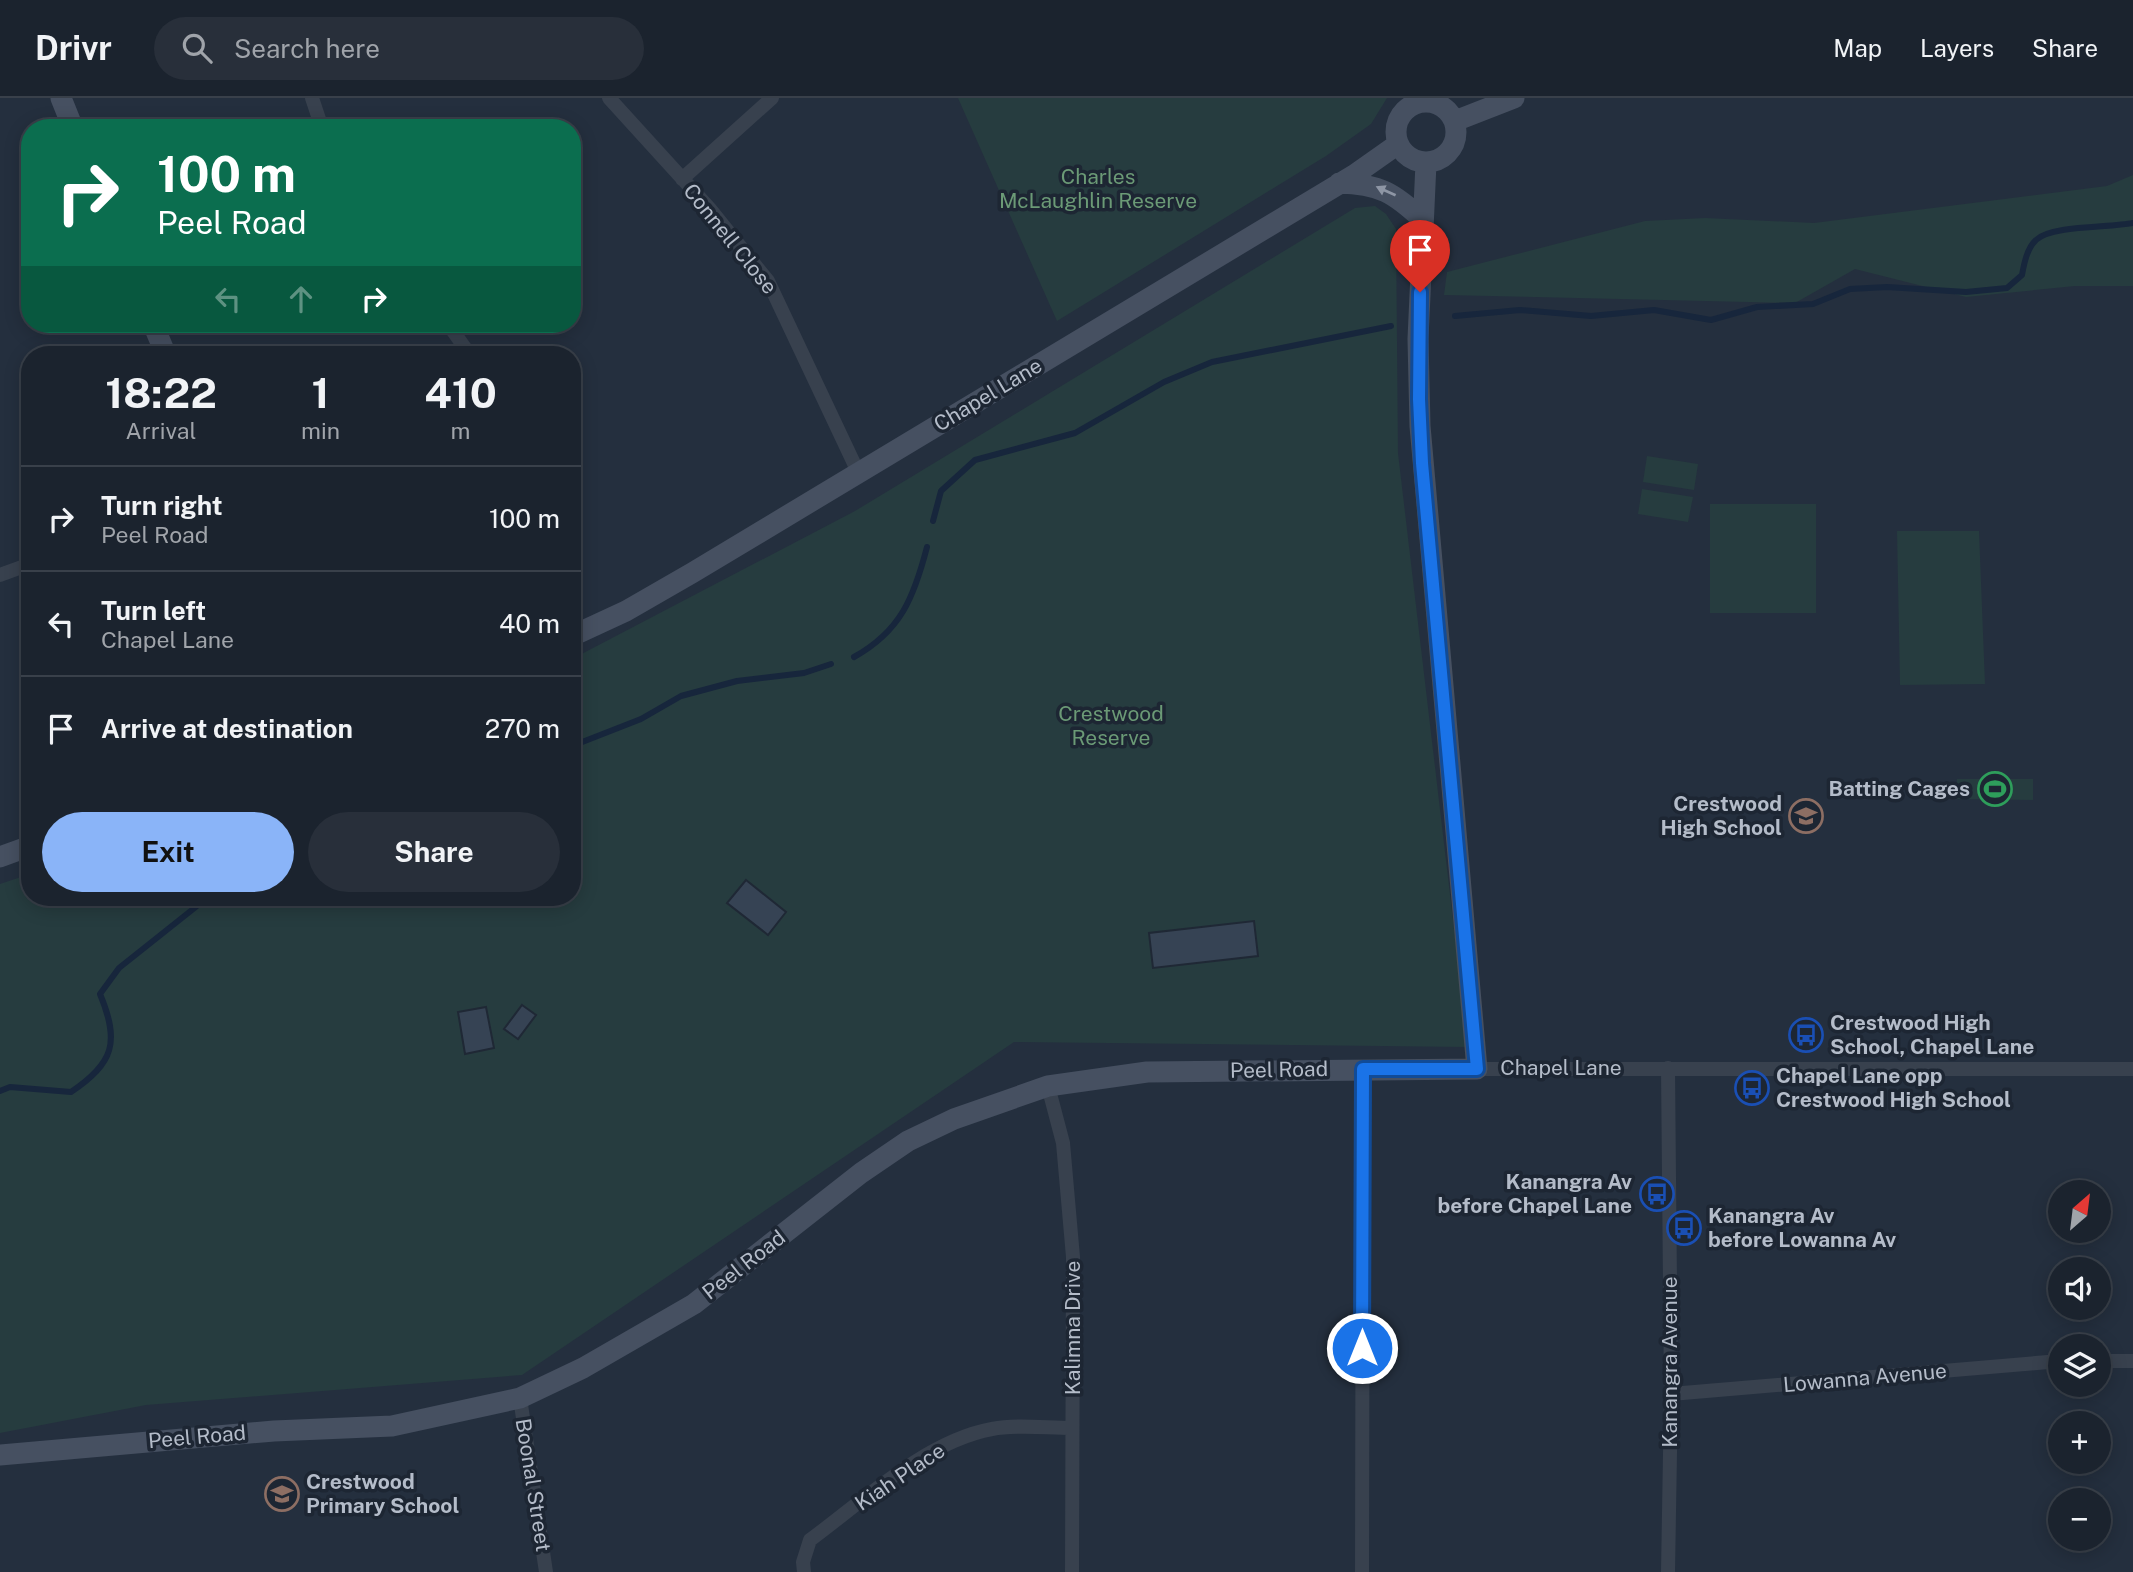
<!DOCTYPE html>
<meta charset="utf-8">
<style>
body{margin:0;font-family:"Public Sans",sans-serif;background:#282f3a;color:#f1f3f6;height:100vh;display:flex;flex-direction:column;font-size:26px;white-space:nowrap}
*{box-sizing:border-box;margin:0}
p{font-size:23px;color:#a0a4aa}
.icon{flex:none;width:38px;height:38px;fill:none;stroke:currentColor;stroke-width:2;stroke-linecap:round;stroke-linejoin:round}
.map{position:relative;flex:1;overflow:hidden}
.details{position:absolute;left:21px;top:248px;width:560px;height:560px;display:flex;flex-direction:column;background:#1b232e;border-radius:28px;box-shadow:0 4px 18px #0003,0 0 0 2px #39404a}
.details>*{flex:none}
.top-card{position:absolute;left:21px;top:21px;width:560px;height:214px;border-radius:28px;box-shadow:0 4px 18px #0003,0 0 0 2px #39404a;background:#0b6e4f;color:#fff;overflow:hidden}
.needle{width:46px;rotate:28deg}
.buttons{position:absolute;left:2048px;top:1082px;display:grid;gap:14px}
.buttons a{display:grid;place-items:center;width:63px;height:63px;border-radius:50%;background:#1b232e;box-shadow:0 4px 18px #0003,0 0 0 2px #39404a;font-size:35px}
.pin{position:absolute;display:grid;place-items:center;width:60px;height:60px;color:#fff;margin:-72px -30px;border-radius:50% 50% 50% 0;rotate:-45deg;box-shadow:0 0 7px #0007}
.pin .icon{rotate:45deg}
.me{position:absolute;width:77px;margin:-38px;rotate:0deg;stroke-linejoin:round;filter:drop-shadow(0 0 5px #0008)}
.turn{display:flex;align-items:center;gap:24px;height:147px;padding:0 21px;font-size:32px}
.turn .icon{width:91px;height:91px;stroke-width:2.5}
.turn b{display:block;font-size:49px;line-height:60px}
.lanes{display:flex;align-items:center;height:66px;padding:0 21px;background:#0003;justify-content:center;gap:35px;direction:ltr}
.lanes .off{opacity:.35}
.eta{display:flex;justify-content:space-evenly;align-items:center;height:119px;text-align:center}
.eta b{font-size:42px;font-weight:700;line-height:49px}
.primary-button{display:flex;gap:14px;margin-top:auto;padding:14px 21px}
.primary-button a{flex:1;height:80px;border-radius:42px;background:#8ab4f8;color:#111;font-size:28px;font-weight:700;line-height:80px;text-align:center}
.primary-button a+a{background:#282f3a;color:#f1f3f6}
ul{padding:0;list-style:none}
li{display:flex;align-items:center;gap:21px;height:105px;padding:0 21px;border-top:2px solid #39404a}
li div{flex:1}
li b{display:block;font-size:26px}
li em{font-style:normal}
header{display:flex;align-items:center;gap:42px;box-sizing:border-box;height:98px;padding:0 35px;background:#1b232e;border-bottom:2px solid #39404a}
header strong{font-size:33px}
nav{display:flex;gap:38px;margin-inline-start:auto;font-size:24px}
.search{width:490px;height:63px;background:#282f3a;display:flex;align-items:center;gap:18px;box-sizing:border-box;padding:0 24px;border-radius:38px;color:#a0a4aa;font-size:26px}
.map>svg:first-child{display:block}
.green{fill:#263c3f}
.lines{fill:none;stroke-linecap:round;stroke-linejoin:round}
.stream{stroke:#17263c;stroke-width:6}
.building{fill:#364354;stroke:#1f2835;stroke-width:2}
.street{stroke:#38414e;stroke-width:14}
.secondary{stroke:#465061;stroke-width:21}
.oneway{fill:#8e96a5}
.route-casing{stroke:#114b97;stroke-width:18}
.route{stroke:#1a73e8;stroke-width:12}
.labels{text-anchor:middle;stroke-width:7;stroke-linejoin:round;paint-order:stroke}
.park-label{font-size:21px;fill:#6b9a76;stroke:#1d2633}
.street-label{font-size:21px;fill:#b4bcc9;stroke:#1d2633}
.poi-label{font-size:21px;font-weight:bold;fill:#b4bcc9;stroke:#1d2633;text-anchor:start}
</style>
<header>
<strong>Drivr</strong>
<div class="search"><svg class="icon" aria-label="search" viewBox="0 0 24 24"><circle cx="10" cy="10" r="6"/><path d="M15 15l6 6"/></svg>Search here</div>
<nav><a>Map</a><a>Layers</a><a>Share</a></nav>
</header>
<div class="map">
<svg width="2133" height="1474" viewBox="0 0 2133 1474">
<rect width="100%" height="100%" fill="#242f3e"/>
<path class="green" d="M 958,0 L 1387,0 L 1371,26 L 1326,58 L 1057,223 Z
M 2133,77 L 2133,188 L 2075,188 L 1966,199 L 1855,171 L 1795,205 L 1444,197 L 1447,174 L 1645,123 L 1705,120 L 1814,125 L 2107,88 Z
M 1375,108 L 1386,116 L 1396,131 L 1398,355 L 1468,949 L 1014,944 L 522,1277 L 146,1307 L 0,1335 L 0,786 L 30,776 L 30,800 L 572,800 L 572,561 L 855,413 L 1355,110 Z
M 1647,358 L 1698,366 L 1694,392 L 1643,384 Z
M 1642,391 L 1693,399 L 1688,424 L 1638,416 Z
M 1710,406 L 1816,406 L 1816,515 L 1710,515 Z
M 1897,433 L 1979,433 L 1985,586 L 1900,587 Z
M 1957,681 L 2033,681 L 2033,702 L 1957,701 Z"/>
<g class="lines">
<path class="stream" d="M 1455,218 L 1520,212 L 1591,218 L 1654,212 L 1711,222 L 1757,209 L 1813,206 L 1850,191 L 1887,189 L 1966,194 L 2007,190 L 2022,177 C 2024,166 2027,150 2036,142 C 2051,127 2110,130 2133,125
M 933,423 L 941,393 L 975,362 L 1075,335 L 1164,284 L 1212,264 L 1391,228
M 854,559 C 901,533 914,499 927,449
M 572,648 L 641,621 L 681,598 L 737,583 L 804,575 L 831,566
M 0,993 L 10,989 L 71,994 C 114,965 120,944 100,896 L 119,870 L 207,800"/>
</g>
<path class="building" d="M 746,782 L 786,814 L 768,837 L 727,805 Z
M 1254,823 L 1258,858 L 1153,870 L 1149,835 Z
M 522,907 L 536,917 L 518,941 L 504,931 Z
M 486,909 L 494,950 L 465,956 L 458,914 Z"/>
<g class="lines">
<path class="street" d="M 312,0 L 322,30
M 609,0 L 710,111 L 768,183 L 859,376
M 682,81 L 772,0
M 448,226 L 470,257
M 0,477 L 30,466
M 1668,970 L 1671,1296 L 1668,1474
M 1477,971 L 2133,971
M 1048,988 L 1063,1045 L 1073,1159 L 1072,1474
M 2098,1263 L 2133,1263
M 1671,1296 L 2060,1263
M 520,1300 L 546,1474
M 804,1474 L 803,1464 L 810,1442 C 863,1403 926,1343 992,1331 C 1017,1326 1046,1330 1072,1330
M 1362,1474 L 1363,971"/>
<path class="secondary" d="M 61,0 L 73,30
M1396 34a30 30 0 1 1 60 0a30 30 0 1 1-60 0Z
M 1455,23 L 1514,0
M 1339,85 C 1380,86 1394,95 1423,122
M 153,226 L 166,257
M 572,538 L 626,513 L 692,475 L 1354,77 L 1398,46
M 0,759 L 30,748
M 0,1357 L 274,1333 L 392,1328 L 520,1300 L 583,1270 L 694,1206 L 861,1075 L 908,1043 L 954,1021 L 1048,988 L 1147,974 L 1477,971 L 1420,328 L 1418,241 L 1426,65"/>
</g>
<defs><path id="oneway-solid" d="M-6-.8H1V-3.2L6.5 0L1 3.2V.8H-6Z" transform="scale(1.75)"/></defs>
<use class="oneway" href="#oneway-solid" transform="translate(1386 93) rotate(-156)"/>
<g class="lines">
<g class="route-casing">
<path id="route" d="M 1362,1250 L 1363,971 L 1477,971 L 1422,365 L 1419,301 L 1420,194"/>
</g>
<use href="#route" class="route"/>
</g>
<defs>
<g id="stadium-ring" transform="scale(1.75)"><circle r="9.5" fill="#1d2633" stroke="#2e9e5b" stroke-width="1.5"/><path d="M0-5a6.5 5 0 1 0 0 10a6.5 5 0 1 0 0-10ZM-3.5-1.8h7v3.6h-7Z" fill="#2e9e5b"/></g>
<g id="school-ring" transform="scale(1.75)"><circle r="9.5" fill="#1d2633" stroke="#8d6e63" stroke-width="1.5"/><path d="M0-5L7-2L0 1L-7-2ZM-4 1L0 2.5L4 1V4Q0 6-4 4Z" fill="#8d6e63"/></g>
<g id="bus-ring" transform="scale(1.75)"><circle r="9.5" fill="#1d2633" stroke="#1a4fb4" stroke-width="1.5"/><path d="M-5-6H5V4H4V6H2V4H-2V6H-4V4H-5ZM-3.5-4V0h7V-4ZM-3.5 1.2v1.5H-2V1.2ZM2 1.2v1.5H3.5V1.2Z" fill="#1a4fb4"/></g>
</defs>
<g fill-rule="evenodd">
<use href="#stadium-ring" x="1995" y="691"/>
<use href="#school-ring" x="1806" y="718"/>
<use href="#bus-ring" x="1806" y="937"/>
<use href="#bus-ring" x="1752" y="990"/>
<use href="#bus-ring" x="1657" y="1096"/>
<use href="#bus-ring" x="1684" y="1130"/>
<use href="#school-ring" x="282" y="1396"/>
</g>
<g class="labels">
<g class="park-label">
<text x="1098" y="86">Charles<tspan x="1098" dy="24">McLaughlin Reserve</tspan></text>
<text x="1111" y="623">Crestwood<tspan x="1111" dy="24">Reserve</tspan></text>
</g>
<g class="street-label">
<text transform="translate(730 141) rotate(51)" y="7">Connell Close</text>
<text transform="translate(988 297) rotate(-31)" y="7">Chapel Lane</text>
<text x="1561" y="977">Chapel Lane</text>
<text transform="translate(1279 972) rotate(-1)" y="7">Peel Road</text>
<text transform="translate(744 1167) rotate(-38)" y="7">Peel Road</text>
<text transform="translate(1073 1230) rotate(-90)" y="7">Kalimna Drive</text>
<text transform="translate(1670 1264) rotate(-90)" y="7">Kanangra Avenue</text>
<text transform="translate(1865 1280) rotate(-5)" y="7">Lowanna Avenue</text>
<text transform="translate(197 1339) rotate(-5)" y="7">Peel Road</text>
<text transform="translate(900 1379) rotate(-34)" y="7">Kiah Place</text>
<text transform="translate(533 1387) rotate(81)" y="7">Boonal Street</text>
</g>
<g class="poi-label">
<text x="1970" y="698" text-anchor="end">Batting Cages</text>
<text x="1782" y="713" text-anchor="end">Crestwood<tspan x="1782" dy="24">High School</tspan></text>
<text x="1830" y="932">Crestwood High<tspan x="1830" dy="24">School, Chapel Lane</tspan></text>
<text x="1776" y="985">Chapel Lane opp<tspan x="1776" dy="24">Crestwood High School</tspan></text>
<text x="1632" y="1091" text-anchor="end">Kanangra Av<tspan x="1632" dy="24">before Chapel Lane</tspan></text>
<text x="1708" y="1125">Kanangra Av<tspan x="1708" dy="24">before Lowanna Av</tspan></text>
<text x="306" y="1391">Crestwood<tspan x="306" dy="24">Primary School</tspan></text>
</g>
</g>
</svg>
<div class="buttons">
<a><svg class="needle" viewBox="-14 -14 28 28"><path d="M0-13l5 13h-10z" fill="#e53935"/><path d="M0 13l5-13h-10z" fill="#a0a4aa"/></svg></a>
<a><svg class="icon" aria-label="sound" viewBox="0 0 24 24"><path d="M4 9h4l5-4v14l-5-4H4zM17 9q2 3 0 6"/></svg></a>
<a><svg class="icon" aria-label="layers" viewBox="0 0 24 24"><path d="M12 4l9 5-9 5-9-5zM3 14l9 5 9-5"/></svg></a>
<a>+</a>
<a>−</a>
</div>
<div class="pin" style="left:1420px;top:194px;background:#d93025"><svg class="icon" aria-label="arrive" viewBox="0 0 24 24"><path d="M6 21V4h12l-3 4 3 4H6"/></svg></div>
<svg class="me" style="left:1362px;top:1250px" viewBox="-20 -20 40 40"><circle r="17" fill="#1a73e8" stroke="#fff" stroke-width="3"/><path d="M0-11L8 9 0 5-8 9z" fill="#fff"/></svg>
<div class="top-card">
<div class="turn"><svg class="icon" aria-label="right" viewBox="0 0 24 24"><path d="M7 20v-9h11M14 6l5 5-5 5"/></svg><div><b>100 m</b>Peel Road</div></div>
<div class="lanes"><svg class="icon off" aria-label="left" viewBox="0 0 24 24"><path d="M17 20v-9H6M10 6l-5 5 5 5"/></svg><svg class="icon off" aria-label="ahead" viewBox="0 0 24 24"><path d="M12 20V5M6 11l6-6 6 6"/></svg><svg class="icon" aria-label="right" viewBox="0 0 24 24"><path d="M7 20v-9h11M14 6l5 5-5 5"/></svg></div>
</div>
<section class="details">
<div class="eta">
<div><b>18:22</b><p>Arrival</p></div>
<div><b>1</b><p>min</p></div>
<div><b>410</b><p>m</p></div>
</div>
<ul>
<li><svg class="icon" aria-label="right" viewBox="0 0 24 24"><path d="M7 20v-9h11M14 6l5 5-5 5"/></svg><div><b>Turn right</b><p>Peel Road</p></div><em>100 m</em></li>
<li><svg class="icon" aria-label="left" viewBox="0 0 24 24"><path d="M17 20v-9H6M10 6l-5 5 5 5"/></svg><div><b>Turn left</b><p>Chapel Lane</p></div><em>40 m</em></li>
<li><svg class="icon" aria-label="arrive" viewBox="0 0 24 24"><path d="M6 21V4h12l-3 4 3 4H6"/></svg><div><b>Arrive at destination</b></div><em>270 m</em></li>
</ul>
<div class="primary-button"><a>Exit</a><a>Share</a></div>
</section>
</div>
